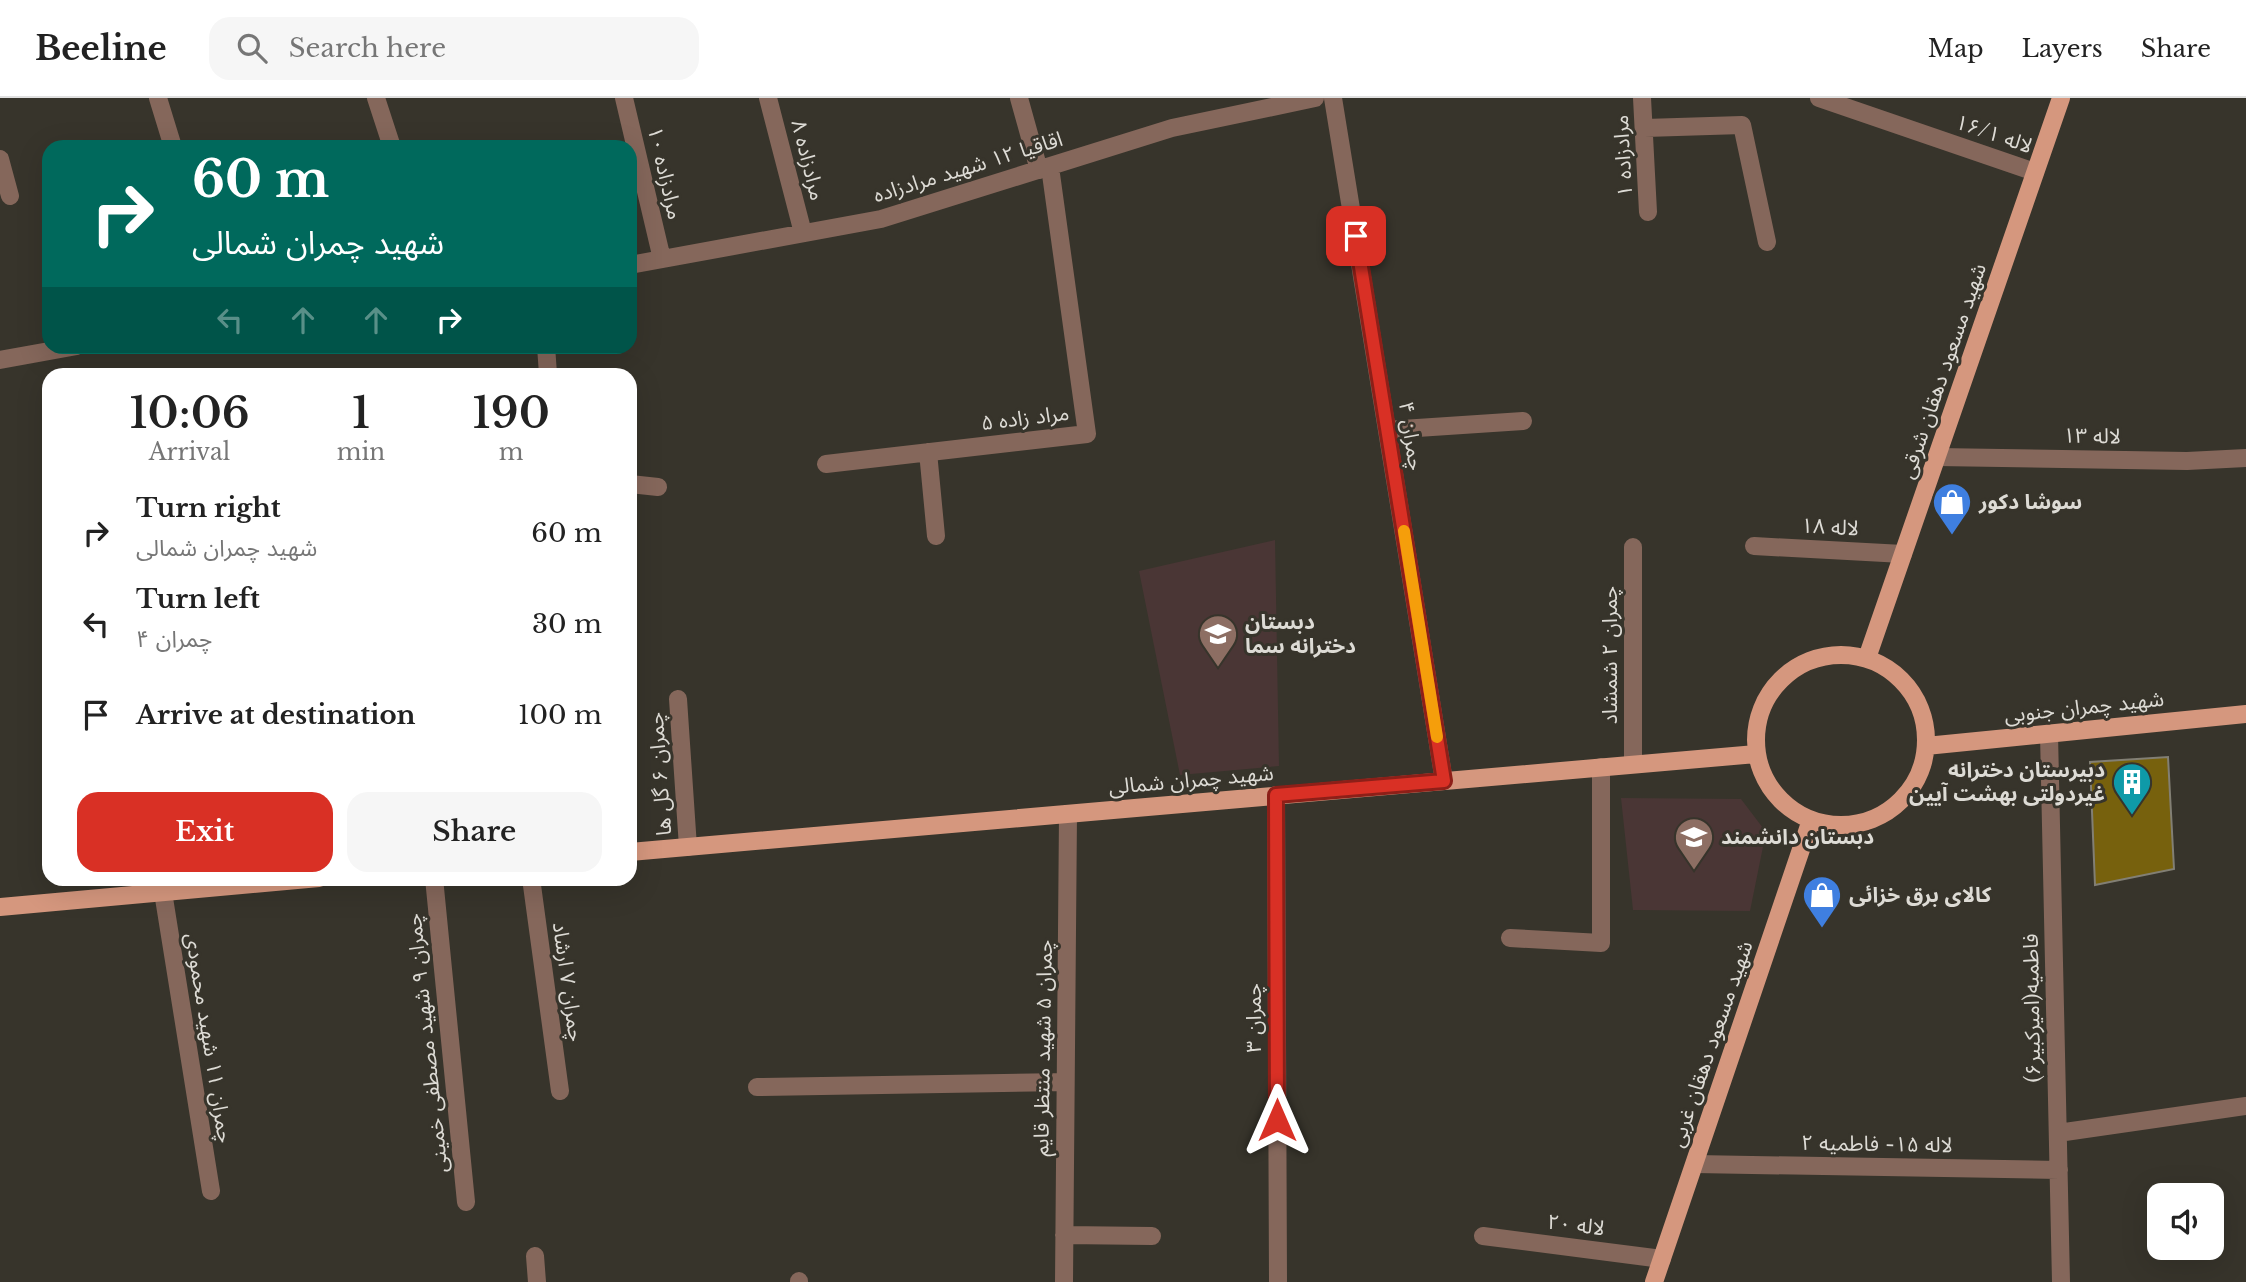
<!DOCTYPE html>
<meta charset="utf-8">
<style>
body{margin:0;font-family:"Libre Baskerville","Noto Sans Arabic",serif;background:#f6f6f6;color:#222;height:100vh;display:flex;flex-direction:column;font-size:26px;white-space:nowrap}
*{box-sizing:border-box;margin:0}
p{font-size:23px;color:#767676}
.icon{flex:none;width:38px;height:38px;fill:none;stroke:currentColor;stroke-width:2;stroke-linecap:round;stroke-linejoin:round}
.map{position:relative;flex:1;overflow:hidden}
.sheet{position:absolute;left:42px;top:270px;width:595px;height:518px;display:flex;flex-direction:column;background:#fff;border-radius:21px;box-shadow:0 7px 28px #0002}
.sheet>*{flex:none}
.top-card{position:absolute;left:42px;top:42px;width:595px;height:214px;border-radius:21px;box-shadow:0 7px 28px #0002;background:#00695c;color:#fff;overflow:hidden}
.tools{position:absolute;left:2147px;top:1085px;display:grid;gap:14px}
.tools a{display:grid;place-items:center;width:77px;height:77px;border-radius:14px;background:#fff;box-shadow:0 7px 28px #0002;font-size:35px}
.pin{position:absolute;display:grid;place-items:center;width:60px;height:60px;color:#fff;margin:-30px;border-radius:14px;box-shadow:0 4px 10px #0006}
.me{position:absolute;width:77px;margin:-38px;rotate:0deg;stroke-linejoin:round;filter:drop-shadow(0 0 5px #0008)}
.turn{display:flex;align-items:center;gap:24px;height:147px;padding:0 35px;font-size:32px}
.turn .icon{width:91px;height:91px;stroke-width:2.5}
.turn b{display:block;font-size:49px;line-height:60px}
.lanes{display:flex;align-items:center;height:66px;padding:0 35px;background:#0003;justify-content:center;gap:35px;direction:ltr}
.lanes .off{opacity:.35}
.eta{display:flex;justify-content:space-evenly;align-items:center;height:119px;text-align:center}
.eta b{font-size:42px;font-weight:600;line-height:49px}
.button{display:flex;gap:14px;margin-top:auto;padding:14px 35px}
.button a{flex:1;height:80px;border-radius:21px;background:#d93025;color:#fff;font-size:28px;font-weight:600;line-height:80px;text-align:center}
.button a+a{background:#f6f6f6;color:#222}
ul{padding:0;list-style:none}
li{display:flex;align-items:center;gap:21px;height:91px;padding:0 35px}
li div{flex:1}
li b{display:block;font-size:26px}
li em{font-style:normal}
header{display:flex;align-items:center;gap:42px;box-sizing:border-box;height:98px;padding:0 35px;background:#fff;border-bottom:2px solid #e0e0e0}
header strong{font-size:33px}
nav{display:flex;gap:38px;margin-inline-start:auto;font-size:24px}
.search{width:490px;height:63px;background:#f6f6f6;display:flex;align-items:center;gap:18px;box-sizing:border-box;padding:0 24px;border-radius:21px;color:#767676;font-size:26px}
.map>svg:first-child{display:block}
.education{fill:#4a3635}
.building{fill:#77610d;stroke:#827f74;stroke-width:2}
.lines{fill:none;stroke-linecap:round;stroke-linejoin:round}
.minor{stroke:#85675b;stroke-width:18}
.major{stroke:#d5977e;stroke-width:18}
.route-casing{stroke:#8d1f18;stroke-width:18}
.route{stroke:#d93025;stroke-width:12}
.slow{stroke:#f59e0b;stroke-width:12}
.labels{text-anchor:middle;stroke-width:6;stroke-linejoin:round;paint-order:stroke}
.street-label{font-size:21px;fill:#dddbd5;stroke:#37342b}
.poi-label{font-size:21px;font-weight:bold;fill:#dddbd5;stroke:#37342b;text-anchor:start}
</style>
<header>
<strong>Beeline</strong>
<div class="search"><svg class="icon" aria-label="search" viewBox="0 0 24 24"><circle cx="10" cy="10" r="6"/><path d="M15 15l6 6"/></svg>Search here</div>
<nav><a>Map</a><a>Layers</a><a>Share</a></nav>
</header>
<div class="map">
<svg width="2246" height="1184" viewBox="0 0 2246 1184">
<rect width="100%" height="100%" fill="#37342b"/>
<path class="education" d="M 1275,442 L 1279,668 L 1180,677 L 1139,473 Z
M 1621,700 L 1741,701 L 1766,734 L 1750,813 L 1633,812 Z"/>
<path class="building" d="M 2168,659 L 2174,771 L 2095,787 L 2090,664 Z"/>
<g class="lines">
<path class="minor" d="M 158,0 L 173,49
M 376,0 L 392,49
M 624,0 L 662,161
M 768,0 L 803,135
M 1019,0 L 1039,72
M 1333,0 L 1444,683
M 1642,0 L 1648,114
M 1819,0 L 2035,74
M 1645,30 L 1742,27 L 1767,144
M 0,61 L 10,98
M 630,167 L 881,121 L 1172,30 L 1315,0
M 546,248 L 548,276
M 0,262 L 77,248
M 1387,332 L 1523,323
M 928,354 L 936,438
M 1937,359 L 2187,363 L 2246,360
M 826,366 L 1087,336 L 1050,69
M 630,386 L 658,389
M 1754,448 L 1903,456
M 1633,449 L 1633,666
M 678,601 L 688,749
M 2049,636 L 2061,1184
M 1276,697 L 1278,1184
M 434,780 L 466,1104
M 531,780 L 560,993
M 163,794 L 211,1093
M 1510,840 L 1601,845 L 1601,669
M 757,989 L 1065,984
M 2058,1035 L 2246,1008
M 1695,1066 L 2059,1072
M 1064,1137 L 1152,1138
M 1483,1138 L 1662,1161
M 535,1158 L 537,1184
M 799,1183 L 799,1184
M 1064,1184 L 1068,716"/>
<path class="major" d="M1756 642a85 85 0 1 1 170 0a85 85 0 1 1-170 0Z
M 1867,560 L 2061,0
M 1926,648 L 2246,616
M 630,754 L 1756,656
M 0,809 L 319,780
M 1654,1184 L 1811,722"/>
</g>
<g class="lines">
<g class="route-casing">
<path id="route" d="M 1277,1022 L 1276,697 L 1444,683 L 1356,138"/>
</g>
<use href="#route" class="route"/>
<path class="slow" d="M 1404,433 L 1437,639"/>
</g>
<defs>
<g id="shop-pin" transform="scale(2.0125)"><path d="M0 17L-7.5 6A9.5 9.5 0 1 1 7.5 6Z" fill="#3f7fe0" stroke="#37342b"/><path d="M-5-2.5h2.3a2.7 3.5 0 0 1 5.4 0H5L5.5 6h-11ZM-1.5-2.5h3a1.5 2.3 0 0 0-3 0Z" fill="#fff"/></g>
<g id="school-pin" transform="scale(2.0125)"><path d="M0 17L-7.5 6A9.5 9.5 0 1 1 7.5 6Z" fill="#8d6e63" stroke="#37342b"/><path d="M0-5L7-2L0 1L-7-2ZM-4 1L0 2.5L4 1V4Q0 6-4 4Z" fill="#fff"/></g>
<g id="building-pin" transform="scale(2.0125)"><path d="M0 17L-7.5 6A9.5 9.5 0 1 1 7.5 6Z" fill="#0f9aa8" stroke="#37342b"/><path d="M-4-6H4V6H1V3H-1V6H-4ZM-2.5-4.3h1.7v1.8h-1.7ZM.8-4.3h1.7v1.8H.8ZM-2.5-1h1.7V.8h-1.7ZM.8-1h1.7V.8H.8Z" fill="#fff"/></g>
</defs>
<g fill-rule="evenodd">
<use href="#shop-pin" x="1952" y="404"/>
<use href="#school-pin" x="1218" y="536"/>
<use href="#building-pin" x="2132" y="684"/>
<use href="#school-pin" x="1694" y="739"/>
<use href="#shop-pin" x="1822" y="797"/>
</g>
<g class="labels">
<g class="street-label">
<text transform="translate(1994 36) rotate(19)" y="7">لاله ۱۶/۱</text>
<text transform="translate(1623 58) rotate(-93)" y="7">مرادزاده ۱</text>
<text transform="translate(808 62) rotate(76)" y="7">مرادزاده ۸</text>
<text transform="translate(968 69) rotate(-17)" y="7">اقاقیا ۱۲ شهید مرادزاده</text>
<text transform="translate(665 75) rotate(77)" y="7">مرادزاده ۱۰</text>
<text transform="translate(1943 273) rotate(-71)" y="7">شهید مسعود دهقان شرقی</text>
<text transform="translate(1025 320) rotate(-7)" y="7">مراد زاده ۵</text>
<text transform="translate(1411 338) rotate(81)" y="7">چمران ۴</text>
<text transform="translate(2092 338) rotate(1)" y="7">لاله ۱۳</text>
<text transform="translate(1830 429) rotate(3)" y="7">لاله ۱۸</text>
<text transform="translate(1610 557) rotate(-90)" y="7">چمران ۲ شمشاد</text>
<text transform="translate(2084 609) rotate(-6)" y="7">شهید چمران جنوبی</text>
<text transform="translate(660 676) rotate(-94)" y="7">چمران ۶ گل ها</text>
<text transform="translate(1191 682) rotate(-5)" y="7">شهید چمران شمالی</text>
<text transform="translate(568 884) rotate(82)" y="7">چمران ۷ ارشاد</text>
<text transform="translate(2032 910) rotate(-91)" y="7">فاطمیه(امیرکبیر۶)</text>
<text transform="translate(1254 920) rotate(-90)" y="7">چمران ۳</text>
<text transform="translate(209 940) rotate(81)" y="7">چمران ۱۱ شهید محمودی</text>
<text transform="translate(427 945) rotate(-96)" y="7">چمران ۹ شهید مصطفی خمینی</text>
<text transform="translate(1711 946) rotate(-71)" y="7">شهید مسعود دهقان غربی</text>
<text transform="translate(1043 950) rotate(-89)" y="7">چمران ۵ شهید منتظر قایم</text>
<text transform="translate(1877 1046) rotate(1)" y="7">لاله ۱۵- فاطمیه ۲</text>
<text transform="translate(1576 1127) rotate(7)" y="7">لاله ۲۰</text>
</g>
<g class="poi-label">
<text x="1979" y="411">سوشا دکور</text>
<text x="1245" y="531">دبستان<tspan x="1245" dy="24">دخترانه سما</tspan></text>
<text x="2105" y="679" text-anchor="end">دبیرستان دخترانه<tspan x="2105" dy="24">غیردولتی بهشت آیین</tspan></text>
<text x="1721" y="746">دبستان دانشمند</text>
<text x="1849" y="804">کالای برق خزائی</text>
</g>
</g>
</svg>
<div class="tools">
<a><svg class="icon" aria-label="sound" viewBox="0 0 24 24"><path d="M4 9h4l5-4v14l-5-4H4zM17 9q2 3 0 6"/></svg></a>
</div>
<div class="pin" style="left:1356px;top:138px;background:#d93025"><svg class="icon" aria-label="arrive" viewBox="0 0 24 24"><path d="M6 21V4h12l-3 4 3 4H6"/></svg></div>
<svg class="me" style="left:1277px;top:1022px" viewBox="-20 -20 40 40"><path d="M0-17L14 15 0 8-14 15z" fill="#d93025" stroke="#fff" stroke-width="4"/></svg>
<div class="top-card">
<div class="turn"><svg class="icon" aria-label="right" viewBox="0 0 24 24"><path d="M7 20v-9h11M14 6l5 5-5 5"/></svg><div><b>60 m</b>شهید چمران شمالی</div></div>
<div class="lanes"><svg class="icon off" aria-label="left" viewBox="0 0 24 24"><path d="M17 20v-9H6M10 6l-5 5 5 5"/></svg><svg class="icon off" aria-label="ahead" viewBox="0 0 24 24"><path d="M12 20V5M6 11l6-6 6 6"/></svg><svg class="icon off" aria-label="ahead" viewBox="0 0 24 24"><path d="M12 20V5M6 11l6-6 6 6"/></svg><svg class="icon" aria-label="right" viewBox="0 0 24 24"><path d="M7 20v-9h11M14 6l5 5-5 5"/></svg></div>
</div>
<section class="sheet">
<div class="eta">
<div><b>10:06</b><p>Arrival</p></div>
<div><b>1</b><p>min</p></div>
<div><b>190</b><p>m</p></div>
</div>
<ul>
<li><svg class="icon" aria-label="right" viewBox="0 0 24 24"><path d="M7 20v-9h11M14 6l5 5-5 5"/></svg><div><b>Turn right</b><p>شهید چمران شمالی</p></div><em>60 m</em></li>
<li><svg class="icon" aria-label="left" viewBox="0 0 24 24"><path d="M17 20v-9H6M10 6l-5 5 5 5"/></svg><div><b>Turn left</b><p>چمران ۴</p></div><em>30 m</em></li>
<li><svg class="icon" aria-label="arrive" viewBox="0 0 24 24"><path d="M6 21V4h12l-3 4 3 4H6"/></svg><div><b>Arrive at destination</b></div><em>100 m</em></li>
</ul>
<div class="button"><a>Exit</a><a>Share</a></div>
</section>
</div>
